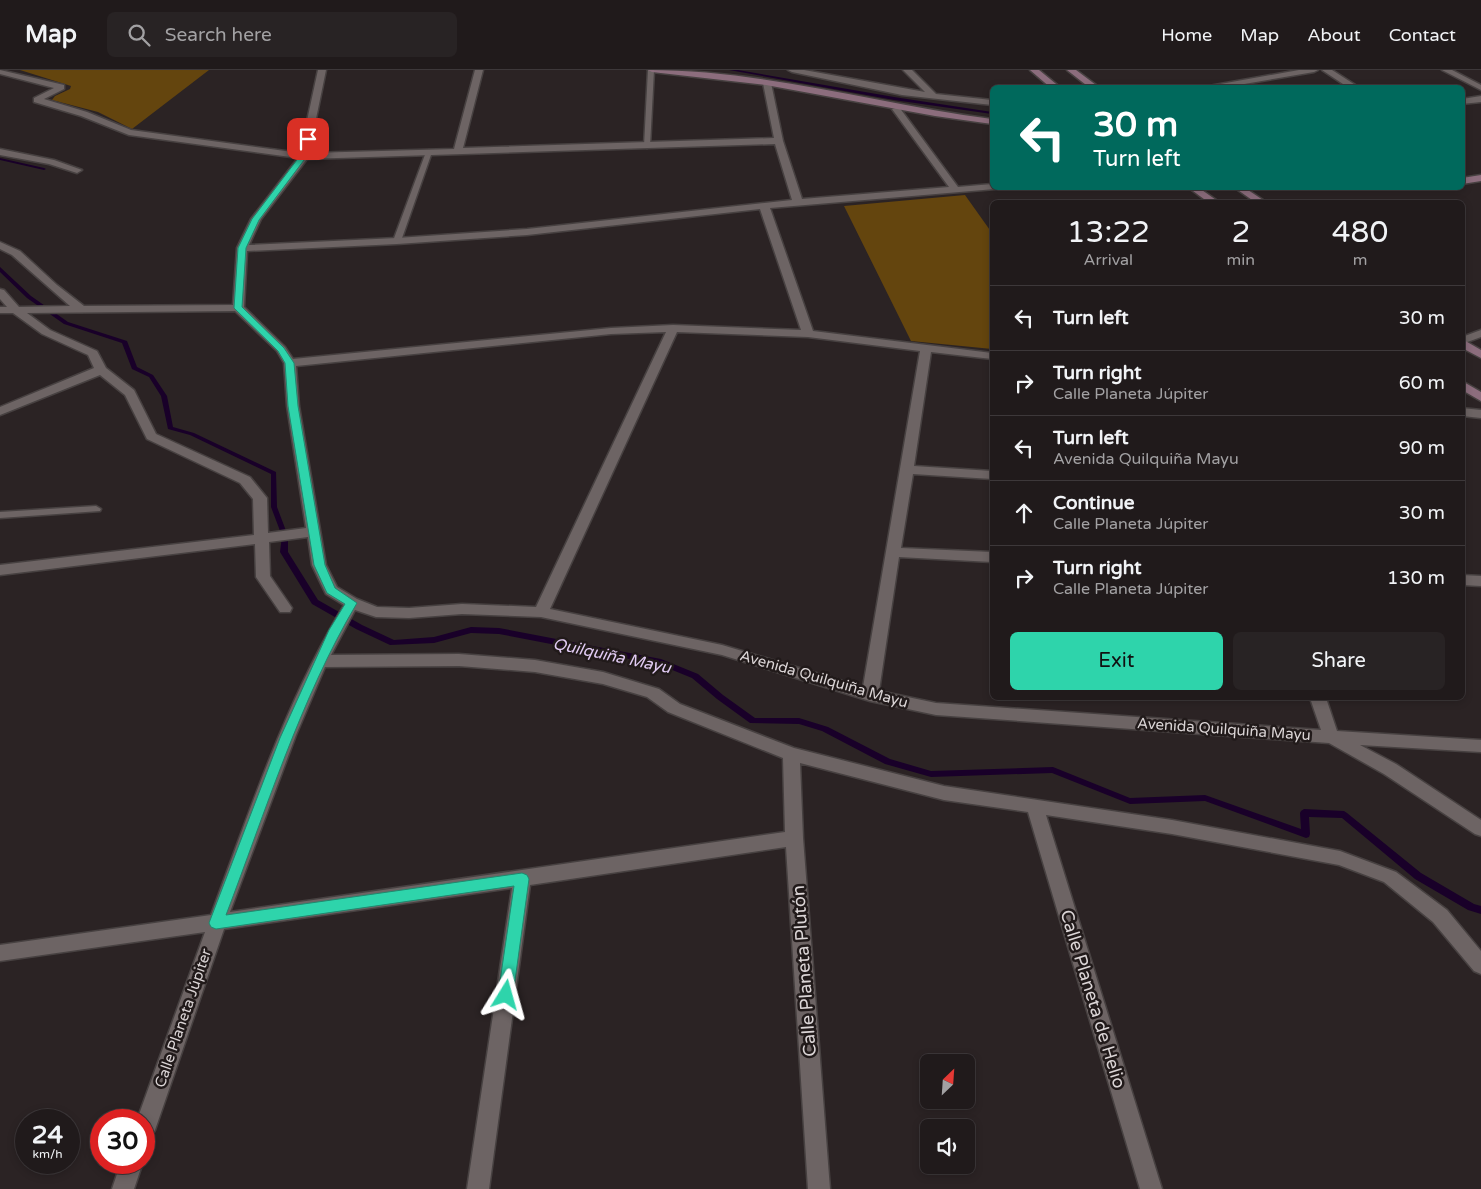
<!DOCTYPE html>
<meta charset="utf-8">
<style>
body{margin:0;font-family:"Varela Round",sans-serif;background:#282324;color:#f1f3f6;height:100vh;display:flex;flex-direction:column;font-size:19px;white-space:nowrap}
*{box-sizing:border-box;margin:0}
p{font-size:16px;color:#a2a1a3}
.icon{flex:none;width:28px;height:28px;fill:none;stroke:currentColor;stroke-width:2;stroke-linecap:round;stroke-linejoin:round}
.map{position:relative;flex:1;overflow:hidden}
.drawer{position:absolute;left:990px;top:130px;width:475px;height:500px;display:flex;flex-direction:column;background:#201a1b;border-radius:8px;box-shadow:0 2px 8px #0003,0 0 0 1px #3d383a}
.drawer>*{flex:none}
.banner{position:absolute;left:990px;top:15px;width:475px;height:105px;border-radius:8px;box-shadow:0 2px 8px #0003,0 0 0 1px #3d383a;background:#00695c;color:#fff;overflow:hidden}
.needle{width:32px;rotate:25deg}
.buttons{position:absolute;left:920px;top:984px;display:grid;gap:10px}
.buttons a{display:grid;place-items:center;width:55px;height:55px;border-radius:8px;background:#201a1b;box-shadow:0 2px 8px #0003,0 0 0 1px #3d383a;font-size:25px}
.speed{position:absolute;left:15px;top:1039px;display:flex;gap:10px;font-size:25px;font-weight:700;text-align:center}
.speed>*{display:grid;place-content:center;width:65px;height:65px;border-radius:50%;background:#201a1b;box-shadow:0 2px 8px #0003,0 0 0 1px #3d383a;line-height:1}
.speed small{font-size:12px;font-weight:400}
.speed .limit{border:8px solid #d22;background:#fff;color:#111}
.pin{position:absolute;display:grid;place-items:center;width:42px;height:42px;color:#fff;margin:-21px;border-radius:10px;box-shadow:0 2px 8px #0006}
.me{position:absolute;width:55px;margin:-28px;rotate:8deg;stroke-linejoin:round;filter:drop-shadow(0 0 4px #0008)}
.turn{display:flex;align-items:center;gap:18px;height:105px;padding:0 20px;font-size:22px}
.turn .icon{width:65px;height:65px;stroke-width:2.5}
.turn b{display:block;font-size:35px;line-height:42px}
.eta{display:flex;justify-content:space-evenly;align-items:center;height:85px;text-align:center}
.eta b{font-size:30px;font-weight:600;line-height:35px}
.cta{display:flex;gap:10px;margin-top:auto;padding:10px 20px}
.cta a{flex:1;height:58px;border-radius:8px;background:#2ed4ab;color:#111;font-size:20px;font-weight:600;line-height:58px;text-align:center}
.cta a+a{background:#282324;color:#f1f3f6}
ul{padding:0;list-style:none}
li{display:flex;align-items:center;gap:15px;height:65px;padding:0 20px;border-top:1px solid #3d383a}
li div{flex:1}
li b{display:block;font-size:19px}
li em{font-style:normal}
header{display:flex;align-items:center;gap:30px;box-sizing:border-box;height:70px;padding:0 25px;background:#201a1b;border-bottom:1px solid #3d383a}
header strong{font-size:24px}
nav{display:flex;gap:28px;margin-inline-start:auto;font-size:18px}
.search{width:350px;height:45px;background:#282324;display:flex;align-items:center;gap:12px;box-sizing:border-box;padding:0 18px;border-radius:8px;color:#a2a1a3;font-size:19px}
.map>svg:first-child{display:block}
.green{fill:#64450e}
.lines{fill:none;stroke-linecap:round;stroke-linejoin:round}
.stream{fill:#190029;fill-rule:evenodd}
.lane-casing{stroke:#474141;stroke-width:3}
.street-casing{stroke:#474141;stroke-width:3}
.secondary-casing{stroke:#474141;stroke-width:3}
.lane{fill:#6d6464;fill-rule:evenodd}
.street{fill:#6d6464;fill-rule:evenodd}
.secondary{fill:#8c6d7d;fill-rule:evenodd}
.route{fill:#2ed4ab;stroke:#1e8a6f}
.labels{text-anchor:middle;stroke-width:5;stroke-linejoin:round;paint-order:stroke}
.street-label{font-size:15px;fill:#dbd5d6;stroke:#211a1a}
.water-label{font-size:16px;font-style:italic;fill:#e2ccf4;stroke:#211a1a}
.near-street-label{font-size:18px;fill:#dbd5d6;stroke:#211a1a}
</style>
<header>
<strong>Map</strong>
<div class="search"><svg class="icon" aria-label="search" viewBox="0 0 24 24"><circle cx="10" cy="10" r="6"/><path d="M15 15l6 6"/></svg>Search here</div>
<nav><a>Home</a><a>Map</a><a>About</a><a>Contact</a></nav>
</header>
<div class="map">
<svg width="1481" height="1119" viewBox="0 0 1481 1119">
<rect width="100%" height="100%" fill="#2b2324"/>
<path class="green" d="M 20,0 L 209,0 L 132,59 L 98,42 L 52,30 L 55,26 L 70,19 L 71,16 Z
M 965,125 L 992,163 L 992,279 L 911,271 L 844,136 Z"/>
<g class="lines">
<path class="stream" d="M 729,0 L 738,0 L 894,27 L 992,42 L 992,44 L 894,30 Z
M 0,88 L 44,98 L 46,99 L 44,100 L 0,90 Z
M 0,197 L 31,226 L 68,252 L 127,271 L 137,297 L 153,305 L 167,326 L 173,357 L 194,363 L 276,402 L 277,437 L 288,466 L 288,482 L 318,530 L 362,555 L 394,570 L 434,567 L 471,557 L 499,558 L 661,589 L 698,604 L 723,625 L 755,648 L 799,648 L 828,657 L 890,689 L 931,701 L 1053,697 L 1130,728 L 1205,725 L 1301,759 L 1300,743 L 1301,741 L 1304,739 L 1344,741 L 1347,743 L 1421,803 L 1474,834 L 1481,836 L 1481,844 L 1468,840 L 1415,809 L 1342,748 L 1309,747 L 1310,764 L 1309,767 L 1306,768 L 1205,731 L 1130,734 L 1052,703 L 931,707 L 885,694 L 822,661 L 799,654 L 750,653 L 717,629 L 692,608 L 660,595 L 499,564 L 471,563 L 434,573 L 390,575 L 356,559 L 312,534 L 280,482 L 282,466 L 271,437 L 271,404 L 190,365 L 168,359 L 161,326 L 149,307 L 132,299 L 122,273 L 64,254 L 27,228 L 0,202 Z"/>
<g class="lane-casing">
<path id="lane" d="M 648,0 L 654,0 L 650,76 L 647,78 L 644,76 Z
M 429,80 L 432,82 L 401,171 L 394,173 L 393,171 L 426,82 Z
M 96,436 L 101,439 L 100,441 L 0,448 L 0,442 Z"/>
</g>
<g class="street-casing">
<path id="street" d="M 0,0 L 64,15 L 64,19 L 44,29 L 87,42 L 131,60 L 300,83 L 318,0 L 326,0 L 309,83 L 454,79 L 475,0 L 483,0 L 463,78 L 774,68 L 763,13 L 767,11 L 771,13 L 783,71 L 802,129 L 949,117 L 892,39 L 899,37 L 958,117 L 992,114 L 992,118 L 996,118 L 995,119 L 770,138 L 813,261 L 992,283 L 992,289 L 931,282 L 914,396 L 992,401 L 992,409 L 913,404 L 901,478 L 992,482 L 992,492 L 899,487 L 879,621 L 936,633 L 1321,660 L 1310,628 L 1326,628 L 1337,661 L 1481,670 L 1481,682 L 1360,675 L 1396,694 L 1481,750 L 1481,766 L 1475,764 L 1384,704 L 1329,673 L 936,645 L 870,631 L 722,585 L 541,547 L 462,544 L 409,548 L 376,547 L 355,540 L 331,585 L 459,584 L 535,590 L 603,602 L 659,619 L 680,634 L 794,678 L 944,716 L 1172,750 L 1340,781 L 1396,802 L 1447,840 L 1481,881 L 1481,904 L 1474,901 L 1433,852 L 1384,812 L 1339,795 L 1172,764 L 1046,745 L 1162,1119 L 1140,1119 L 1028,742 L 944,730 L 800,693 L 803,768 L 830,1119 L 808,1119 L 786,777 L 530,815 L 489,1119 L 467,1119 L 512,818 L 224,859 L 155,1060 L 151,1067 L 144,1070 L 144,1050 L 137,1050 L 205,862 L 0,891 L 0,875 L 211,845 C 250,740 286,631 344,535 L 326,524 L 324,520 L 312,495 L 308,467 L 269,472 L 270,506 L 292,538 L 290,542 L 280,542 L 256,507 L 255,474 L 0,505 L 0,495 L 254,465 L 253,429 L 240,413 L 147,369 L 125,325 L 100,305 L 0,345 L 0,337 L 94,298 L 88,285 L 42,264 L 13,243 L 0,243 L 0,237 L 7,237 L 0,229 L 0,219 L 4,220 L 19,237 L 70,236 L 12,185 L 0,179 L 0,172 L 20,181 L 57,215 L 84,236 L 233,235 L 237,178 L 251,149 L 298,88 L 129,65 L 81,46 L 34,32 L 34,28 L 54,18 L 0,4 ZM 775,74 L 792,130 L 527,159 L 397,168 L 249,175 L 261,149 L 307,89 ZM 760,139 L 801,260 L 673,255 L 611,258 L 293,289 L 285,277 L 244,237 L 247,181 L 397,174 L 527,165 ZM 235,241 L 277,281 L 284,293 L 287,336 L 306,458 L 268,463 L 267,428 L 250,407 L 156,364 L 134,320 L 106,298 L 97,281 L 50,260 L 27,243 ZM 666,262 L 536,537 L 462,534 L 409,538 L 377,537 L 357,529 L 337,517 L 326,495 L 299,336 L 296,296 L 611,264 ZM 677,262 L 808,267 L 920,281 L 863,617 L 722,575 L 550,539 ZM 459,596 L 535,602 L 603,614 L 647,627 L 668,642 L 783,688 L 785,762 L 230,842 L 296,665 L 325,597 Z
M 788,0 L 804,0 L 925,22 L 903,0 L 912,0 L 936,24 L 992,30 L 992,35 L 902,25 L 792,2 Z
M 1299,0 L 1318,0 L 1314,2 L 1221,18 L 1198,18 Z
M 1322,0 L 1332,0 L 1360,18 L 1349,18 Z
M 1442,0 L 1452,0 L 1481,15 L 1481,20 Z
M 1481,26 L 1481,32 L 1462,34 L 1462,29 Z
M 0,79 L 54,90 L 82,100 L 77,103 L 49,94 L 0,85 Z
M 1481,260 L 1481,267 L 1462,274 L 1462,267 Z
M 1462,338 L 1481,340 L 1481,348 L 1462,346 Z
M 1462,505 L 1481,506 L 1481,516 L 1462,515 Z
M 121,1092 L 143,1092 L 134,1119 L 112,1119 Z"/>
</g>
<g class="secondary-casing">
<path id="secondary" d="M 648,0 C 764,0 878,34 992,49 L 992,54 L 935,46 L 766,15 L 652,2 Z
M 1030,0 L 1039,0 L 1061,18 L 1051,18 Z
M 1067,0 L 1076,0 L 1100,18 L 1090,18 Z
M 1481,105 L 1481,111 L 1462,114 L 1462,108 Z
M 1189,118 L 1199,118 L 1219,132 L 1208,132 Z
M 1235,118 L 1245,118 L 1266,132 L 1255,132 Z
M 1462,269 L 1481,280 L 1481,288 L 1462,278 Z
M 1462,311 L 1481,322 L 1481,331 L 1462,320 Z"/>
</g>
<use href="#lane" class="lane"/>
<use href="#street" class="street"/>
<use href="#secondary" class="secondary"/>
</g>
<path class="route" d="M 308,67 L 311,69 L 307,86 L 259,150 L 246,178 L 242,237 L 284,278 L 294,293 L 298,336 L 325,495 L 335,518 L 357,533 C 301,627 265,743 226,845 L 522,803 L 527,805 L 529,809 L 513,925 L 511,930 L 506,932 L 500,930 L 498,925 L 514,816 L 216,859 L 211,857 L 209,853 L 280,668 L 329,560 L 345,534 L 327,523 L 314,495 L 288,336 L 285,293 L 278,281 L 234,238 L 238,178 L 252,149 L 300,86 L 304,69 Z"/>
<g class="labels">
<g class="street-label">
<text transform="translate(824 609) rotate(16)" y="5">Avenida Quilquiña Mayu</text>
<text transform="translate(1224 659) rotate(4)" y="5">Avenida Quilquiña Mayu</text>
<text transform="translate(183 948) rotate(-71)" y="5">Calle Planeta Júpiter</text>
</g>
<g class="water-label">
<text transform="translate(612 585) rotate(12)" y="6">Quilquiña Mayu</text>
</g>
<g class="near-street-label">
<text transform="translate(804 901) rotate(-94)" y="6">Calle Planeta Plutón</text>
<text transform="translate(1093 929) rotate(73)" y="6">Calle Planeta de Helio</text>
</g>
</g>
</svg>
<div class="buttons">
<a><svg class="needle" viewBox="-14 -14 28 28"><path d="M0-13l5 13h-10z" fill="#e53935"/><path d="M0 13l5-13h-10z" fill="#a2a1a3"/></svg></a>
<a><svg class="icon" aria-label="sound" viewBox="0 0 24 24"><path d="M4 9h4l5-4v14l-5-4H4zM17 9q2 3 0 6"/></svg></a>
</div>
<div class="speed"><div>24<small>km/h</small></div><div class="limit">30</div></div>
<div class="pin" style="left:308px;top:69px;background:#d93025"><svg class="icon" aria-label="arrive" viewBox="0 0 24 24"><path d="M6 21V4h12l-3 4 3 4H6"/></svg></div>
<svg class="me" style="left:506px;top:925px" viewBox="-20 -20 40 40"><path d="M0-17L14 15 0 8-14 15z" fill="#2ed4ab" stroke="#fff" stroke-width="4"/></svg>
<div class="banner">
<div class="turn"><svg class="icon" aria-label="left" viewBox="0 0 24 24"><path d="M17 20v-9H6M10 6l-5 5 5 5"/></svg><div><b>30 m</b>Turn left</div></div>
</div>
<section class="drawer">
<div class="eta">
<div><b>13:22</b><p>Arrival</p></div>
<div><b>2</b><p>min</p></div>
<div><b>480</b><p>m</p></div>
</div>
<ul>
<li><svg class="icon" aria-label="left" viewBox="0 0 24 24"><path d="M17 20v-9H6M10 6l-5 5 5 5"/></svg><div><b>Turn left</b></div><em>30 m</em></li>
<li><svg class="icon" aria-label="right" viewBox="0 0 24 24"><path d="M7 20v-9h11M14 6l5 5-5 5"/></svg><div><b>Turn right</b><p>Calle Planeta Júpiter</p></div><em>60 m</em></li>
<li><svg class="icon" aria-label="left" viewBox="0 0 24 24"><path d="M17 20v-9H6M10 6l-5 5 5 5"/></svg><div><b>Turn left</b><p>Avenida Quilquiña Mayu</p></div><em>90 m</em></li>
<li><svg class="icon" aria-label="ahead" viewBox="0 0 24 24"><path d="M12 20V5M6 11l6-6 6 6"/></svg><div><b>Continue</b><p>Calle Planeta Júpiter</p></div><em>30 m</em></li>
<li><svg class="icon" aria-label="right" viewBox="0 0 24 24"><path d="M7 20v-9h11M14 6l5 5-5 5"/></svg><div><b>Turn right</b><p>Calle Planeta Júpiter</p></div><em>130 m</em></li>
</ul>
<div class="cta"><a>Exit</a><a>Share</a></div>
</section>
</div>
